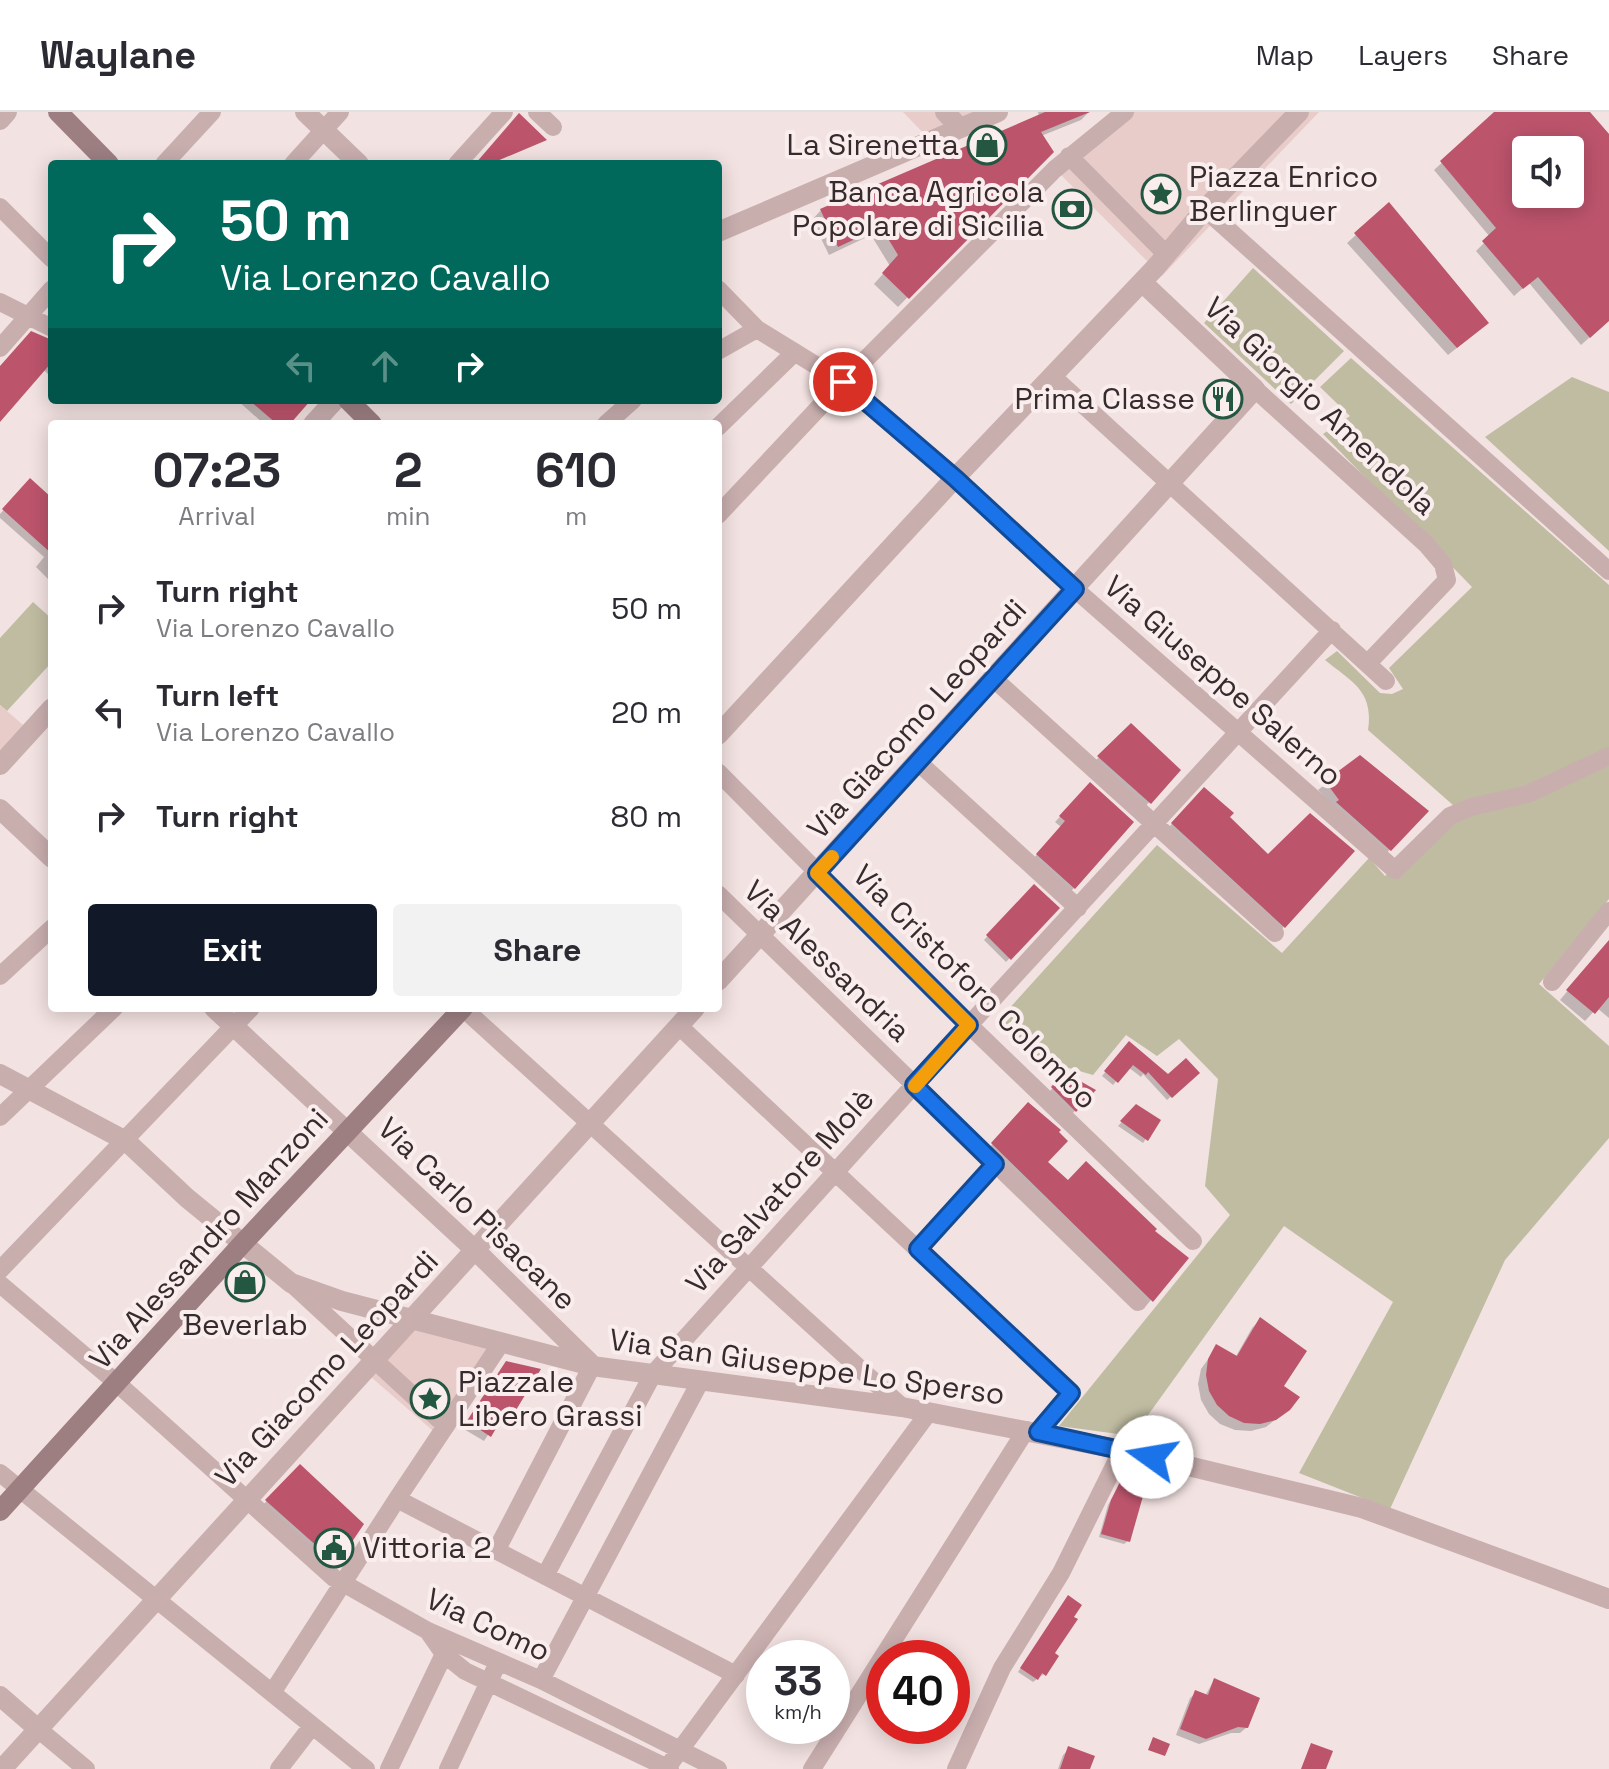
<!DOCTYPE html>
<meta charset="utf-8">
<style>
body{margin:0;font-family:"Space Grotesk",sans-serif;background:#f2f2f3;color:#2b2b33;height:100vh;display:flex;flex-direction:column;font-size:30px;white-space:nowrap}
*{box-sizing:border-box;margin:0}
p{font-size:26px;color:#7c7c81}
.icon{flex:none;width:44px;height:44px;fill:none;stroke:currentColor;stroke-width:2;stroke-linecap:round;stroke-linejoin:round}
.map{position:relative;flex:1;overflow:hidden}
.side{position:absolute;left:48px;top:308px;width:674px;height:592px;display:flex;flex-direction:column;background:#fff;border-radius:8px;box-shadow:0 4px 20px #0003}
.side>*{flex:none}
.hud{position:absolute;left:48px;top:48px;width:674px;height:244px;border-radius:8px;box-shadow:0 4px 20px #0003;background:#00695c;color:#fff;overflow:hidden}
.controls{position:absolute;left:1512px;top:24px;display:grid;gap:16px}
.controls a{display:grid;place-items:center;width:72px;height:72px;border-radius:8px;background:#fff;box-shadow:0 4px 20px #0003;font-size:40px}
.speed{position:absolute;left:746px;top:1528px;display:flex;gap:16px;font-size:40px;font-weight:700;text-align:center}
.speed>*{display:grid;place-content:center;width:104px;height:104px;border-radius:50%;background:#fff;box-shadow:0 4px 20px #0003;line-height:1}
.speed small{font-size:20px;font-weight:400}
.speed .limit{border:12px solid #d22;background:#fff;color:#111}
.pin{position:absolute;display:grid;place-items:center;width:68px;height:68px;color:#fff;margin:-34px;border:4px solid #fff;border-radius:50%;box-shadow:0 2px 8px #0007}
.me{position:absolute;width:88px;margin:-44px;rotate:283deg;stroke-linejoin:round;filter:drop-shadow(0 0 6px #0008)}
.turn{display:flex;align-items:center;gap:28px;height:168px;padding:0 40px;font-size:36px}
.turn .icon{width:104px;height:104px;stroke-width:2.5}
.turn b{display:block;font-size:56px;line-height:68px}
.lanes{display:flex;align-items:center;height:76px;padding:0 40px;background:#0003;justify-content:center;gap:40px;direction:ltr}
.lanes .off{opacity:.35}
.eta{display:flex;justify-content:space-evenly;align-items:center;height:136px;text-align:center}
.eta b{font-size:48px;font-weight:600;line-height:56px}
.cta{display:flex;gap:16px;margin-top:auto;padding:16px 40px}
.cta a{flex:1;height:92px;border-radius:8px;background:#111827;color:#fff;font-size:32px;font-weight:600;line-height:92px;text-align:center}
.cta a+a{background:#f2f2f3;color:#2b2b33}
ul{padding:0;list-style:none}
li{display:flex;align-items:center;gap:24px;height:104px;padding:0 40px}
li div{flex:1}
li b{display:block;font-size:30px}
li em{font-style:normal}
header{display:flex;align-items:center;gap:48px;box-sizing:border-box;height:112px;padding:0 40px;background:#fff;border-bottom:2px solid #e1e1e2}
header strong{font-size:38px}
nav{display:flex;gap:44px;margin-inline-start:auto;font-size:28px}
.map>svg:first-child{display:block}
.green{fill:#c0bca2}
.plaza{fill:#e8ccca}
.shadow{fill:#0003;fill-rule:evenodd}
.building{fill:#bc546c;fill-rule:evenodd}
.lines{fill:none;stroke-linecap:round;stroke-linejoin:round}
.minor{stroke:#c9aeae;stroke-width:18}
.tertiary{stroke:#c9aeae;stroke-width:20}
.secondary{stroke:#9d7f82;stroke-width:20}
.route-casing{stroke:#114b97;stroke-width:20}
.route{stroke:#1a73e8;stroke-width:14}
.slow{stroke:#f59e0b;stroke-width:14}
.labels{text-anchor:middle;stroke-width:8;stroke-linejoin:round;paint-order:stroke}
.poi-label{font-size:30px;fill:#382b2d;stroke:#f9eeed;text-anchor:end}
.street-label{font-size:30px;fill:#382b2d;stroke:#f9eeed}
</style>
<header>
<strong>Waylane</strong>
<nav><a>Map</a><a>Layers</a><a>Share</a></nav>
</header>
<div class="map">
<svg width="1609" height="1657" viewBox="0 0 1609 1657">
<rect width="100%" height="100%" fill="#f2e2e1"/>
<path class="green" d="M 1253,156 L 1344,239 L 1291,292 L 1204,211 Z
M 1351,246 L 1609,473 L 1609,787 L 1539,872 L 1609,934 L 1609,1026 L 1505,1148 L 1390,1397 L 1299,1361 L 1393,1190 L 1284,1114 L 1133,1324 L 1059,1314 L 1230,1103 L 1205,1074 L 1218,967 L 1179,927 L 1157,944 L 1126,923 L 1093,963 L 1069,956 L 1048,962 L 997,910 L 1157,733 L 1282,841 L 1369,746 L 1385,764 L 1454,694 L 1368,618 C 1374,579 1352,570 1325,548 L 1337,539 L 1380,581 L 1392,582 L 1403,577 L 1389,556 L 1472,475 L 1323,322 L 1350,304 L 1320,275 Z
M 1572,265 L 1609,280 L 1609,439 L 1485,325 Z
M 33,490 L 52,507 L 52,550 L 7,599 L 0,593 L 0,526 Z"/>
<path class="plaza" d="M 903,0 L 985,0 L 931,29 Z
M 1125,0 L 1319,0 L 1162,164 L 1055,57 Z
M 0,593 L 30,619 L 0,653 Z
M 419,1199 L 506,1223 L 439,1324 L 364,1259 Z"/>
<path class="shadow" d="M 1038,0 L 1089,0 L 1081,8 L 1041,24 L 1051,39 L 898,195 L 874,172 L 890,154 L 871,123 L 829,143 L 812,108 L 821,98 L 1039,5 Z
M 1497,0 L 1587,0 L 1609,25 L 1609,208 L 1581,233 L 1529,171 L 1514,184 L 1476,139 L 1490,125 L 1434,58 ZM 1526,38 L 1570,38 L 1570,82 L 1526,82 Z
M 1389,93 L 1478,219 L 1448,243 L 1347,131 Z
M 52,229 L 52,262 L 50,264 L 43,257 L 0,306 L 0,256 Z
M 237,288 L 309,288 L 287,312 L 264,312 Z
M 30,369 L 52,389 L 52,471 L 36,455 L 44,445 L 0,406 L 0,402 Z
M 1131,614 L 1178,658 L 1143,697 L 1093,651 Z
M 1360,645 L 1426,699 L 1382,746 L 1318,678 Z
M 1090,673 L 1074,776 L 1069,781 L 1032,748 L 1061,715 L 1055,710 Z
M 1205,677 L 1227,705 L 1268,744 L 1352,739 L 1279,820 L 1167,717 Z
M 1034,775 L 1057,796 L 1006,850 L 984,828 Z
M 1609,829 L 1609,906 L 1597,896 L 1585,909 L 1560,888 Z
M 1129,932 L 1168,965 L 1197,961 L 1167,988 L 1143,962 L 1141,965 L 1128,955 L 1113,973 L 1102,964 Z
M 1065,963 L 1093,978 L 1072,1002 L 1049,980 Z
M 1029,993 L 1045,1050 L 1068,1071 L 1152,1119 L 1186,1146 L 1146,1194 L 987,1038 Z
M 1136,995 L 1159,1008 L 1143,1031 L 1118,1014 Z
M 1260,1208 L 1289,1297 L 1266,1315 L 1251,1319 L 1235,1318 L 1220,1312 L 1209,1302 L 1201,1288 L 1198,1272 L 1201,1257 L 1217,1235 L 1235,1246 L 1252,1216 Z
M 503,1254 L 537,1259 L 514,1297 L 508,1303 L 503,1300 L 484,1329 L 462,1316 Z
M 300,1355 L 362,1412 L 335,1451 L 323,1464 L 254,1402 Z
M 1123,1366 L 1128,1429 L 1124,1432 L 1099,1425 L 1108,1393 Z
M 1064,1490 L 1044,1562 L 1033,1570 L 1018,1560 Z
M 1214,1568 L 1247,1615 L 1240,1621 L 1231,1621 L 1199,1632 L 1176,1623 L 1190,1586 L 1196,1581 L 1205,1584 Z
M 1069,1637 L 1088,1657 L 1058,1657 L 1063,1643 Z"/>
<path class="building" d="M 1045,0 L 1090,0 L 1041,20 L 1054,40 L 909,187 L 882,161 L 898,143 L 881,115 L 838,135 L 820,97 Z
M 1494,0 L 1590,0 L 1609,22 L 1609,209 L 1590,226 L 1538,165 L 1523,177 L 1482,129 L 1496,116 L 1440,49 ZM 1526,38 L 1570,38 L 1570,82 L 1526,82 Z
M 519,1 L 547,28 L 490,52 L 475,52 Z
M 1389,90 L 1489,211 L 1457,236 L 1354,121 Z
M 31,219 L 52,228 L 52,250 L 0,310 L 0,254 Z
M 249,288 L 311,288 L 290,312 L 277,312 Z
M 30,366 L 52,386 L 52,442 L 2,397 Z
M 1131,611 L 1181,658 L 1151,692 L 1097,644 Z
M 1360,643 L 1429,699 L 1391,739 L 1336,690 L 1339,688 L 1325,669 Z
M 1090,670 L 1134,710 L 1075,777 L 1036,742 L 1065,709 L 1059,704 Z
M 1204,675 L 1234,701 L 1230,705 L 1268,742 L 1310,701 L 1355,739 L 1285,816 L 1171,711 Z
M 1034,772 L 1060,796 L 1011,848 L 986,823 Z
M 1609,828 L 1609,885 L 1595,902 L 1566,878 Z
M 1129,929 L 1168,962 L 1186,946 L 1200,961 L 1172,986 L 1148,960 L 1146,963 L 1133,953 L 1118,971 L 1104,959 Z
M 1064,960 L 1096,978 L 1076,1000 L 1051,975 Z
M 1028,990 L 1061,1018 L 1059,1020 L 1068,1029 L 1048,1050 L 1068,1068 L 1086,1049 L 1157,1117 L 1155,1119 L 1189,1146 L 1153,1190 L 991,1031 Z
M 1136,992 L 1161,1008 L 1148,1029 L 1120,1009 Z
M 1260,1205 L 1307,1239 L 1284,1274 L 1300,1285 L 1290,1298 L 1276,1308 L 1260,1312 L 1244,1311 L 1229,1304 L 1217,1293 L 1209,1279 L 1206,1263 L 1208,1247 L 1216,1232 L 1237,1244 Z
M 506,1249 L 541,1257 L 516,1298 L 509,1294 L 491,1325 L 467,1309 Z
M 300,1352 L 364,1412 L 337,1452 L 265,1388 Z
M 1123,1364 L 1147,1370 L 1130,1430 L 1101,1422 L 1111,1388 Z
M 1068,1483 L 1082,1493 L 1074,1505 L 1078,1507 L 1055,1541 L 1059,1544 L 1046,1564 L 1042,1561 L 1038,1568 L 1020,1556 Z
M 1214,1566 L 1260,1586 L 1248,1616 L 1238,1615 L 1206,1627 L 1180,1617 L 1195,1578 L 1208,1583 Z
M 1153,1625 L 1170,1632 L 1165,1644 L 1148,1638 Z
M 1311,1631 L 1333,1639 L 1326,1657 L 1301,1657 Z
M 1068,1634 L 1095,1644 L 1090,1657 L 1060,1657 Z"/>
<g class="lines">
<path class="minor" d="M 537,0 L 553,15
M 1069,44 L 1167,143
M 164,52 L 212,0
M 293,52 L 340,0
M 457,52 L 504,0
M 0,95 L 52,147
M 1205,97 L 1609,459
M 718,177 L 757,217 L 843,270 L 955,366 L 1075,477 L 1395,758 L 1450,704 L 1471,695 L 1528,682 L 1609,644
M 0,190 L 52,216
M 0,236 L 52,177
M 718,239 L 757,217
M 1053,265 L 1386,569
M 1255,277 L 1426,432 L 1443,452 L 1447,468 L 1368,551
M 606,312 L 633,288
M 718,315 L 795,240
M 718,403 L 843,270 L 1055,57 L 1125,0
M 994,567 L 1275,821
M 918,650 L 1078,796
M 718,660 L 969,913 L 1193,1129
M 718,782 L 1138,1190
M 0,864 L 52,816
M 1552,870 L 1609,799
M 463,896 L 902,1295
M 679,914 L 1071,1281 L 1038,1320
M 0,1005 L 114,896
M 918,1137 L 995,1052
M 0,1158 L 251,896
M 0,1172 L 118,1272 L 334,1466 L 428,1519 L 541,1568 L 718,1657
M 292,1172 L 446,1314
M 0,1361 L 366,1657
M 397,1387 L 736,1563
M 496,1439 L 592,1254
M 545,1464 L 653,1262 L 914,973 L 1332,518
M 428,1519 L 444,1542 L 465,1559 L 670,1657
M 541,1568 L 701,1268
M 272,1581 L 397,1387 L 501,1231
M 38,1617 L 86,1657
M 279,1657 L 312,1614
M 389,1657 L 444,1542
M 448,1657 L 494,1559
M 666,1657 L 929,1300
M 812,1657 L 1026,1318
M 956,1657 L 1002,1556 L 1061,1461 L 1122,1338"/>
<path class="tertiary" d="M 305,0 L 359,52
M 945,0 L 960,16
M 0,8 L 7,0
M 718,120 L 998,0
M 313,312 L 335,288
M 718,623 L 955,366 L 1155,156 L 1205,97 L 1299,0
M 0,653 L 52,596
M 0,697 L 52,746
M 718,869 L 1255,277 L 1142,170
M 214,896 L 476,1139 L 592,1253
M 0,962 L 126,1029 L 187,1086 L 291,1171 L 342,1189 L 592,1254 L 902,1295 L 1122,1338 L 1362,1396 L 1609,1487
M 0,1584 L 38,1617
M 2,1657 L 695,896"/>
<path class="secondary" d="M 58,0 L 109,52
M 348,288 L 372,312
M 0,1399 L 243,1131 L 463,896"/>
</g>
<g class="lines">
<g class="route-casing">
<path id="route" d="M 843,270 L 955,366 L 1075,477 L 817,761 L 969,913 L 914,973 L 995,1052 L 918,1137 L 1071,1281 L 1038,1320 L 1152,1345"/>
</g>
<use href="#route" class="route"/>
<path class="slow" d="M 832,745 L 817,761 L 969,913 L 915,974"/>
</g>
<defs>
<g id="shop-ring" transform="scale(2)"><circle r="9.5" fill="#f9eeed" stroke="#245742" stroke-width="1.5"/><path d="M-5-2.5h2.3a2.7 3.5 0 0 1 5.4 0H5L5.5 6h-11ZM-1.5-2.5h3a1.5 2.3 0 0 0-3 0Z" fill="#245742"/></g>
<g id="sight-ring" transform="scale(2)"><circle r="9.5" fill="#f9eeed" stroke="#245742" stroke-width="1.5"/><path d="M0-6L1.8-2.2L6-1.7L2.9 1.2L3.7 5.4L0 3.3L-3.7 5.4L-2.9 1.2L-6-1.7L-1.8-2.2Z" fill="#245742"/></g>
<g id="bank-ring" transform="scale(2)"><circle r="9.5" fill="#f9eeed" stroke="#245742" stroke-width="1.5"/><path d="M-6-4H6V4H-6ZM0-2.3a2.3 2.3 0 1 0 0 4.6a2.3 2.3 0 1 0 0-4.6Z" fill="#245742"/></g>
<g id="restaurant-ring" transform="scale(2)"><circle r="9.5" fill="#f9eeed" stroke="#245742" stroke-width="1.5"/><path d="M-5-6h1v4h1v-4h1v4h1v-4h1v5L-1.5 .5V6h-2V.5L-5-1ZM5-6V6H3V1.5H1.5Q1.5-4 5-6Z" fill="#245742"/></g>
<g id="civic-ring" transform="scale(2)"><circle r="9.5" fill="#f9eeed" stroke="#245742" stroke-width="1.5"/><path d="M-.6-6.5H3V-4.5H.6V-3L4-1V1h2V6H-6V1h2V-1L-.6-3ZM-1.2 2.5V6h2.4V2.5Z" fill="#245742"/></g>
</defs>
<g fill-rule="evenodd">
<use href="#shop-ring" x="987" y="33"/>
<use href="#sight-ring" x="1161" y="82"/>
<use href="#bank-ring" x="1072" y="97"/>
<use href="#restaurant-ring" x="1223" y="287"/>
<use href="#shop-ring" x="245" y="1170"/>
<use href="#sight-ring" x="430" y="1287"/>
<use href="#civic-ring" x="334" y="1436"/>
</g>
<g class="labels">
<g class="poi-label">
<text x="959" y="43">La Sirenetta</text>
<text x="1189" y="75" text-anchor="start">Piazza Enrico<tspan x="1189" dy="34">Berlinguer</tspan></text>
<text x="1044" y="90">Banca Agricola<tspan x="1044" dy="34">Popolare di Sicilia</tspan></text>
<text x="1195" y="297">Prima Classe</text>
<text x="245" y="1223" text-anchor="middle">Beverlab</text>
<text x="458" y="1280" text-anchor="start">Piazzale<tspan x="458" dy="34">Libero Grassi</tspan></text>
<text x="362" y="1446" text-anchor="start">Vittoria 2</text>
</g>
<g class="street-label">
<text transform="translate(1320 294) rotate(43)" y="10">Via Giorgio Amendola</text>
<text transform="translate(1223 569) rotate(41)" y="10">Via Giuseppe Salerno</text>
<text transform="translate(917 607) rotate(-48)" y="10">Via Giacomo Leopardi</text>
<text transform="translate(827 849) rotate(44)" y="10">Via Alessandria</text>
<text transform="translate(975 875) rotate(45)" y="10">Via Cristoforo Colombo</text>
<text transform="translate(780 1079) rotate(-48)" y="10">Via Salvatore Molè</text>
<text transform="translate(477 1102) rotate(44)" y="10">Via Carlo Pisacane</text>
<text transform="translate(209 1127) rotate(-48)" y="10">Via Alessandro Manzoni</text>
<text transform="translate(807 1255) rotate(8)" y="10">Via San Giuseppe Lo Sperso</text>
<text transform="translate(327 1257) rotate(-47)" y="10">Via Giacomo Leopardi</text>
<text transform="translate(488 1513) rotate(25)" y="10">Via Como</text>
</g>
</g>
</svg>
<div class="controls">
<a><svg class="icon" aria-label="sound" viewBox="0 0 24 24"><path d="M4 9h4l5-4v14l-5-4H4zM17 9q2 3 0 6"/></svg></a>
</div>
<div class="speed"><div>33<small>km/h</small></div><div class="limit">40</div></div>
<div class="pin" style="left:843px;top:270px;background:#d93025"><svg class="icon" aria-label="arrive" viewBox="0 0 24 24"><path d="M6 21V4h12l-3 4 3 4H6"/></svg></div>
<svg class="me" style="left:1152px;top:1345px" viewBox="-20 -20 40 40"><circle r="19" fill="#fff"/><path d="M0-13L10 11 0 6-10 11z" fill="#1a73e8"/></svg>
<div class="hud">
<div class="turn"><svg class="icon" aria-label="right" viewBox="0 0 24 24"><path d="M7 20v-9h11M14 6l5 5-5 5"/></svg><div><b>50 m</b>Via Lorenzo Cavallo</div></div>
<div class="lanes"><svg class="icon off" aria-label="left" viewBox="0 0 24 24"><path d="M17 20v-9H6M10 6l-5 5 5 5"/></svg><svg class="icon off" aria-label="ahead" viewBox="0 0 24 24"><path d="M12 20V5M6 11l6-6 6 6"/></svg><svg class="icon" aria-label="right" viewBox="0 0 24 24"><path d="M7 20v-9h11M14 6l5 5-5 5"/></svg></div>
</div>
<section class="side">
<div class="eta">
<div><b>07:23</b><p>Arrival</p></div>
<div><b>2</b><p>min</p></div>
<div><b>610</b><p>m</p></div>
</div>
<ul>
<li><svg class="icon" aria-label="right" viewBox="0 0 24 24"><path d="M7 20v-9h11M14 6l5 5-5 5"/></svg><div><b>Turn right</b><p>Via Lorenzo Cavallo</p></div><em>50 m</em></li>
<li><svg class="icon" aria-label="left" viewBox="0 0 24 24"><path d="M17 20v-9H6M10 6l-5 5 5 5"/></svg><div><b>Turn left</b><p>Via Lorenzo Cavallo</p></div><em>20 m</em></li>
<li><svg class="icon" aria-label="right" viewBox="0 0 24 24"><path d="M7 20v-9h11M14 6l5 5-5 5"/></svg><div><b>Turn right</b></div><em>80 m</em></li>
</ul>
<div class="cta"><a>Exit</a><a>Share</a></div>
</section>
</div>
